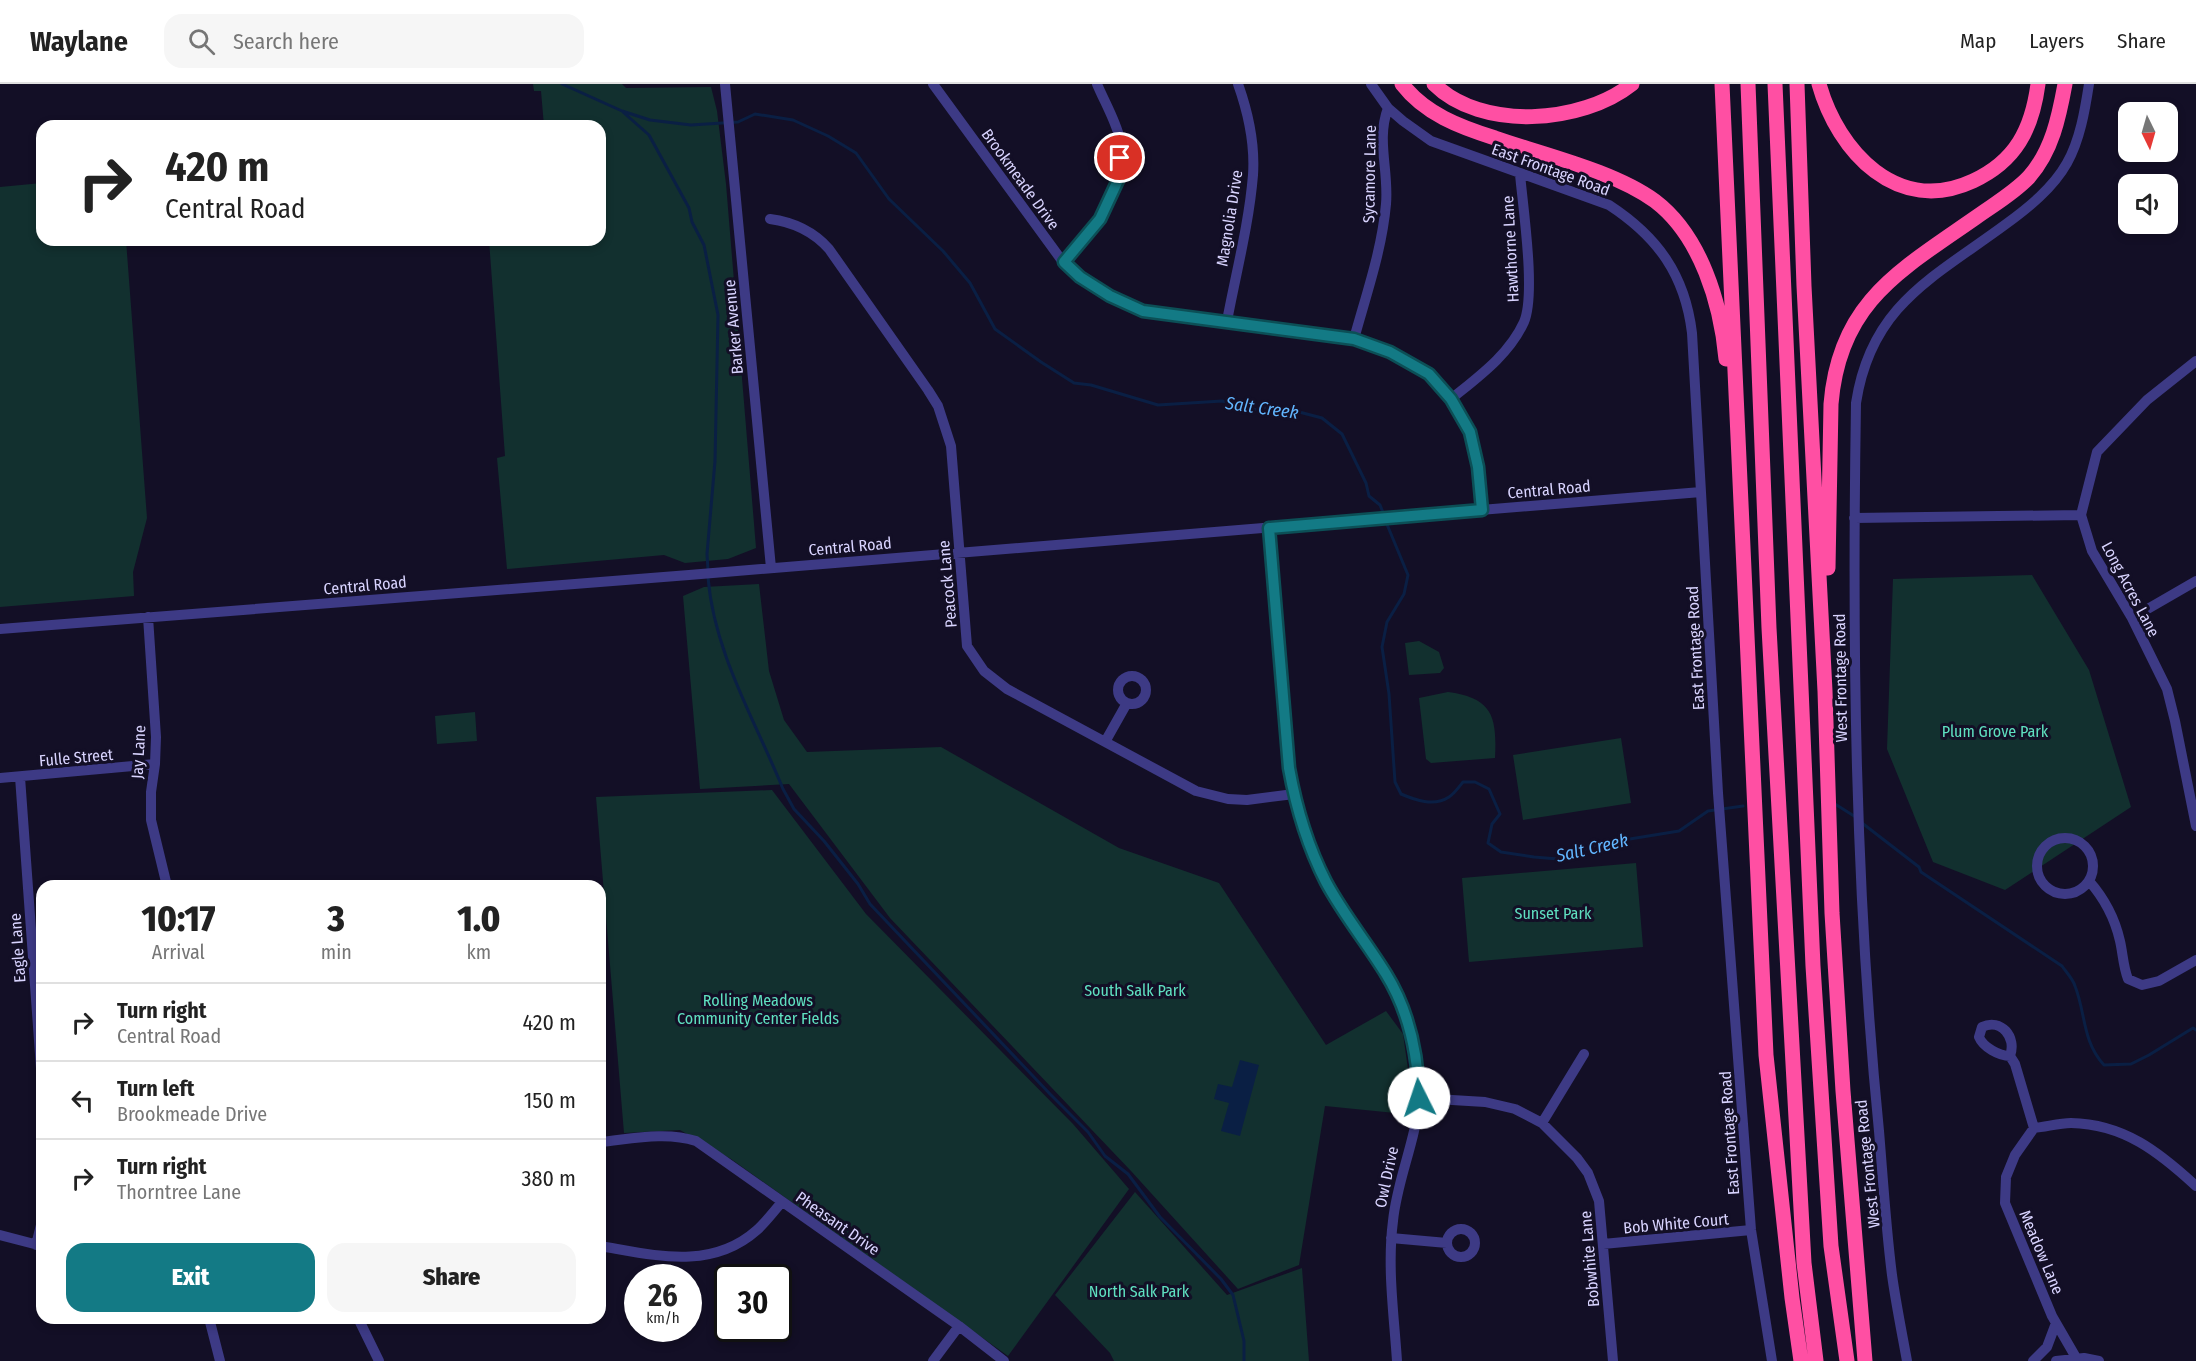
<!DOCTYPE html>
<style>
body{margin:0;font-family:"Fira Sans Condensed",sans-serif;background:#f6f6f6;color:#222;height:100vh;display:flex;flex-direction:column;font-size:22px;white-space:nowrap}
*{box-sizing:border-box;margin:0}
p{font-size:20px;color:#767676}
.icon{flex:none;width:33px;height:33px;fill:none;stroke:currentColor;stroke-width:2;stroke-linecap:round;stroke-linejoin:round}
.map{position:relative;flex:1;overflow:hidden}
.panel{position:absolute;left:36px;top:796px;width:570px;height:444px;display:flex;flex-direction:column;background:#fff;border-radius:18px;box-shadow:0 3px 9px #0003}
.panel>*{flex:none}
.top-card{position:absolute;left:36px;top:36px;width:570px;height:126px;border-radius:18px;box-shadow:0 3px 9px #0003;background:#fff;color:#222;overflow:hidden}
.needle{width:39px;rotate:175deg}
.tools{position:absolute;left:2118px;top:18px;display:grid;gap:12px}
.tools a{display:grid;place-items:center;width:60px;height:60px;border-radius:12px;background:#fff;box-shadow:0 3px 9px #0003;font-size:30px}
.speed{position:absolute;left:624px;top:1180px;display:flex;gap:12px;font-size:30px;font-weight:700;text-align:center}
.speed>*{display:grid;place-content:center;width:78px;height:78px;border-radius:50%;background:#fff;box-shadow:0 3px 9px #0003;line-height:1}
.speed small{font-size:15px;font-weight:400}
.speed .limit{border:3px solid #111;border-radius:9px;background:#fff;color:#111}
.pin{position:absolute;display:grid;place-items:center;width:51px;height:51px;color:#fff;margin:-26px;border:3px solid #fff;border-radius:50%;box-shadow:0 2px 6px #0007}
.me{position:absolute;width:66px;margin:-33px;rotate:356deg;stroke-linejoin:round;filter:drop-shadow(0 0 4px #0008)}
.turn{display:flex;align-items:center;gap:21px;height:126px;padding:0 30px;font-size:27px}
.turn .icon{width:78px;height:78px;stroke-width:2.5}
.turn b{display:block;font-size:42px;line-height:51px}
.eta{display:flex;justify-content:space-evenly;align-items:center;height:102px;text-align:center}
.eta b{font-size:36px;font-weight:800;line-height:42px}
.cta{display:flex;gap:12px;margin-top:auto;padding:12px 30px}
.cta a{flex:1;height:69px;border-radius:18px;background:#137a85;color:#fff;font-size:24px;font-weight:800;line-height:69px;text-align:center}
.cta a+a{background:#f6f6f6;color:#222}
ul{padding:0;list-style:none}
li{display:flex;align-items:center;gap:18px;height:78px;padding:0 30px;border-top:2px solid #e0e0e0}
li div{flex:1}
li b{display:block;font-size:22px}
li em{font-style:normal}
header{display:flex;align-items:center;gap:36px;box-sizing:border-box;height:84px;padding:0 30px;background:#fff;border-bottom:2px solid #e0e0e0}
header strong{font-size:28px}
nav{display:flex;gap:33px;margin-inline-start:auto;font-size:21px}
.search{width:420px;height:54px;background:#f6f6f6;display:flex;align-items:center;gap:15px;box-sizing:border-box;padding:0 21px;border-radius:18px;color:#767676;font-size:22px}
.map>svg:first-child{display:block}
.green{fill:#12302f}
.water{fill:#0a1f44}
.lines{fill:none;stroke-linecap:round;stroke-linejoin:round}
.stream{stroke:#0a1f44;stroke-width:3}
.minor{stroke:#3d3a85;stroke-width:10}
.highway{stroke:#ff4fa3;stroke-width:15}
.route-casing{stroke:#0c4f56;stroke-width:15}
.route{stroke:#137a85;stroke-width:10}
.labels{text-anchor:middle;stroke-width:6;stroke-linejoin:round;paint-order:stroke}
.street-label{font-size:16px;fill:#d9d4ff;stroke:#130f26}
.park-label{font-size:16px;fill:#5fe0c0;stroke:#130f26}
.water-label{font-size:18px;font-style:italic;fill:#62b6ff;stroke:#130f26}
</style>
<header>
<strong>Waylane</strong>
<div class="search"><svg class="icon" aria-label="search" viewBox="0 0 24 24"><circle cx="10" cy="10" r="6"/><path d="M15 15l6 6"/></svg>Search here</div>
<nav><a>Map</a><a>Layers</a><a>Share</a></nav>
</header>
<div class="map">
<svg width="2196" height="1277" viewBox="0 0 2196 1277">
<rect width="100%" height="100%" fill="#130f26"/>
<path class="green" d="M 533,0 L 622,0 L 626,4 L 711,3 L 717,27 L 726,100 L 756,464 L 728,475 L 685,479 L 664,471 L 507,485 L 497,374 L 505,372 L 489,156 L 600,156 L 600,42 L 544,42 L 541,7 L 534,7 Z
M 42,99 L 42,156 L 126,156 L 147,434 L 133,488 L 134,512 L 0,523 L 0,103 Z
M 2032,491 L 2089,586 L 2131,723 L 2005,806 L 1933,778 L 1887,665 L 1893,495 Z
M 759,500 L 769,587 L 784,636 L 807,668 L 941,663 L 1119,764 L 1219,799 L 1326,961 L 1386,927 L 1403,950 L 1409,992 L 1405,1030 L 1325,1022 L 1299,1181 L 1238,1205 L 1131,1087 L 890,834 L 789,700 L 700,705 L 683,512 L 704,503 Z
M 1419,557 L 1439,568 L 1444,584 L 1440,589 L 1409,591 L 1405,559 Z
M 1448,608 C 1493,614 1497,633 1495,674 L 1431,679 L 1426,675 L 1419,614 Z
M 475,628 L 477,657 L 437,660 L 435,632 Z
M 1621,654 L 1631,719 L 1523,736 L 1513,671 Z
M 772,706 L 866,830 L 1073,1040 L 1129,1105 L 1008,1272 L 731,1075 L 680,1046 L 624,1049 L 596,713 Z
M 1636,779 L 1643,863 L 1469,878 L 1462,794 Z
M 1135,1108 L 1227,1211 L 1302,1184 L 1309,1277 L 1114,1277 L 1110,1269 L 1055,1211 Z"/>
<path class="water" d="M 1240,976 L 1259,981 L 1240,1052 L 1221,1047 L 1229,1019 L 1214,1015 L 1218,1000 L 1232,1003 Z"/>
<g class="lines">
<path class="stream" d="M 562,0 L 622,27 L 650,36 L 691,41 L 738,38 L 755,30 L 793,36 L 828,52 L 856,69 L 889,115 L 943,167 L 970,199 L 995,245 L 1041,278 L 1074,299 L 1091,301 L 1158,321 L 1222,317 L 1257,326 L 1268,323 L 1284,324 L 1322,334 L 1342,350 L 1366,399 L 1369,412 L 1380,421 L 1384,431
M 623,28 L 649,51 L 689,124 L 692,138 L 704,161 L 718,231 L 715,377 L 707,470 L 708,486
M 1386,438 L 1408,491 L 1404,510 L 1387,538 L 1382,563 L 1389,610 L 1395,698 L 1401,710 C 1415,716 1434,723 1449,713 C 1454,710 1459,703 1463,698 L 1475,698 L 1489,705 L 1500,730 L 1492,740 L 1488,759 L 1501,768 L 1534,773 L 1558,775 L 1599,760 L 1679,747 L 1708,727 L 1743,722
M 708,493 C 714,569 755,636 783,705 L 794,725 L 824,757 L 858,800 L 870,820 L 1050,1010 L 1088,1048 L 1105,1072 L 1128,1090 L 1160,1133 L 1221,1195 L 1233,1211 L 1244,1257 L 1244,1277
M 1835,720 L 1854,732
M 1862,739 L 1919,783 L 1921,788 L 2062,882 C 2066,888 2073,895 2075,902 C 2086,930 2082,957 2104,981 L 2131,980 L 2149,971 L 2193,944 L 2196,946"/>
<path class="minor" d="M 725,0 L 771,484
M 933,0 L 1063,178 L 1080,193 L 1110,212 L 1143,227 L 1354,255 L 1390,268 L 1429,290 L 1451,315 L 1470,348 L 1478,383 L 1482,426
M 1371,0 L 1388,24 L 1403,37 L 1431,57 L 1609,121 C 1658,153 1685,191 1692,249 L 1718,709 L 1751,1146 L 1772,1277
M 770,135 C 793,138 814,148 829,165 L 928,306 L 938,322 L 951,362 L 967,562 L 984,587 L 1007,605 L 1196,707 L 1228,715 L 1247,716 L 1294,710
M 1063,178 C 1092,145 1130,104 1120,56 C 1117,39 1104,17 1097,0
M 1227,237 C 1236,189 1249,140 1253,91 C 1255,61 1248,28 1238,0
M 1354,255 C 1366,211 1382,166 1386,120 C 1389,86 1376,56 1388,24
M 1451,315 C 1478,293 1509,271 1524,238 C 1536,210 1523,124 1520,90
M 2081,431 L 2097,368 L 2147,316 L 2196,277
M 1854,434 L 2081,431 L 2092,467 L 2132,534 L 2167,605 L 2175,637 L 2196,742
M 1269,444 L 1289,684 C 1298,733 1315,782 1341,824 C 1365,860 1394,895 1407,937 C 1415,960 1420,988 1419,1013 C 1417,1055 1397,1095 1393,1137 C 1387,1183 1394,1231 1397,1277
M 148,533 L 156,653 L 155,680 L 151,708 L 151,736 L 167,802
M 2132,534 L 2196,497
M 0,545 L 689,491 L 1701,408
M1118 606a14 14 0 1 1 28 0a14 14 0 1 1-28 0Z
M 1105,658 L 1127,619
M 20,693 L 42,998
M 0,694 L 155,680
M2037 782a28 28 0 1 1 56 0a28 28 0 1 1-56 0Z
M 2089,797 C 2104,814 2115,835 2120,857 C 2123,870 2123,882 2128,895 L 2142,901 L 2159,897 L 2196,876
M 2010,972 C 1999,972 1983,963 1979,953 L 1982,943 C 2001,934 2017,953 2010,972 L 2015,980 L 2034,1044 L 2015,1071 L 2006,1093 L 2005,1119 L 2052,1232 L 2078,1277
M 1419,1014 L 1485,1018 L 1515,1025 L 1542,1039 L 1577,1074 L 1588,1089 L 1599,1117 L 1613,1277
M 1542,1039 L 1584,970
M 2034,1044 C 2046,1043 2059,1039 2071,1039 C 2124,1040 2159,1068 2196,1102
M 600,1058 C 631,1055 666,1047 696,1057 L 959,1242 L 1004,1277
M1447 1159a14 14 0 1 1 28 0a14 14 0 1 1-28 0Z
M 0,1151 L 42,1162
M 1391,1154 L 1447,1159
M 1603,1160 L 1751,1146
M 36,1161 L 42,1137
M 600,1162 C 654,1171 711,1187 757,1146 C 766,1138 774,1127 782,1118
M 209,1234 L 220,1277
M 358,1234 L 379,1277
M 933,1277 L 959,1242
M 1907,1277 C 1902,1249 1896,1220 1892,1191 C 1886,1144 1883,1095 1879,1047 C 1855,806 1852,562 1856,319 C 1871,221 1933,194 2006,140 C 2028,124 2053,104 2067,79 C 2080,56 2085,26 2089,0
M 2033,1277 L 2047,1263 L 2056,1239
M 2056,1277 L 2084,1274 L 2099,1277"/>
<path class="highway" d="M 1402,0 C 1425,30 1460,43 1495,54 C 1544,71 1614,87 1655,117 C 1701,152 1721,220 1726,275
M 1434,0 C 1481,47 1582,40 1632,0
M 1722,0 L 1766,971 L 1792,1214 L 1801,1277
M 1748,0 L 1769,544 L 1804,1179 L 1816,1277
M 1775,0 L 1813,882 L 1831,1162 L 1847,1277
M 1797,0 L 1804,202 L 1825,607 L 1832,829 L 1843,1007 L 1865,1277
M 1819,0 C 1838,68 1898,132 1973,97 C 2016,77 2032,45 2038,0
M 1828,484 L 1831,320 C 1839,219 1899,187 1975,134 C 1993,121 2014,109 2029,93 C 2052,67 2059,33 2065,0"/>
</g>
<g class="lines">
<g class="route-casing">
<path id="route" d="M 1120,74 L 1120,92 L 1100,135 L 1064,178 L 1080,193 L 1110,212 L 1143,227 L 1354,255 L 1390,268 L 1429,290 L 1451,315 L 1470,348 L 1478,383 L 1482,426 L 1269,444 L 1289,684 C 1296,723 1308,763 1326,798 C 1343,830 1367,859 1386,890 C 1409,927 1418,971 1419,1014"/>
</g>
<use href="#route" class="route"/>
</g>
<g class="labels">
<g class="street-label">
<text transform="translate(1551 85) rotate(20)" y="6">East Frontage Road</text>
<text transform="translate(1369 90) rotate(-89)" y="6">Sycamore Lane</text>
<text transform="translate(1021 95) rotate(54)" y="6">Brookmeade Drive</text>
<text transform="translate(1229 134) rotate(-81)" y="6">Magnolia Drive</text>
<text transform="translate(1510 165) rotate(-93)" y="6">Hawthorne Lane</text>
<text transform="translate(733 243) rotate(-95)" y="6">Barker Avenue</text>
<text transform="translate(1549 405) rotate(-5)" y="6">Central Road</text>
<text transform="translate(850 462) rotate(-5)" y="6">Central Road</text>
<text transform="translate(947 500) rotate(-95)" y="6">Peacock Lane</text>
<text transform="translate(365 501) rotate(-5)" y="6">Central Road</text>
<text transform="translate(2131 505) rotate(62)" y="6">Long Acres Lane</text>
<text transform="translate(1695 564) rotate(-93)" y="6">East Frontage Road</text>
<text transform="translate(1840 594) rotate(-91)" y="6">West Frontage Road</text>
<text transform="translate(138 668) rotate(-87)" y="6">Jay Lane</text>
<text transform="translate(76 673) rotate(-5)" y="6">Fulle Street</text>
<text transform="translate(17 864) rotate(-94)" y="6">Eagle Lane</text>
<text transform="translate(1729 1049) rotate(-94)" y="6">East Frontage Road</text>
<text transform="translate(1867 1080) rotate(-96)" y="6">West Frontage Road</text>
<text transform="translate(1386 1093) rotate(-78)" y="6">Owl Drive</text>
<text transform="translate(838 1139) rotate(35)" y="6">Pheasant Drive</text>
<text transform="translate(1676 1139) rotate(-5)" y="6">Bob White Court</text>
<text transform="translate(2042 1168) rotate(67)" y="6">Meadow Lane</text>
<text transform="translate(1589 1175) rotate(-95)" y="6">Bobwhite Lane</text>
</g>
<g class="park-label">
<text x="1995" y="653">Plum Grove Park</text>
<text x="1553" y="835">Sunset Park</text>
<text x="1135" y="912">South Salk Park</text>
<text x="758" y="922">Rolling Meadows<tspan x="758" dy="18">Community Center Fields</tspan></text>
<text x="1139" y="1213">North Salk Park</text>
</g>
<g class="water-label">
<text transform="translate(1262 324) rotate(8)" y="6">Salt Creek</text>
<text transform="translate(1592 764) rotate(-13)" y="6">Salt Creek</text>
</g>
</g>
</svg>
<div class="tools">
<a><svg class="needle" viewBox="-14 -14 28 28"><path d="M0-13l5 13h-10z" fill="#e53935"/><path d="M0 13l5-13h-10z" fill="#767676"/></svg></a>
<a><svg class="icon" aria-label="sound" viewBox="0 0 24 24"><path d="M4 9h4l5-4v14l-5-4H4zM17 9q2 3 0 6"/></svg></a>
</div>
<div class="speed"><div>26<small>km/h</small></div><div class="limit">30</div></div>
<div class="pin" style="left:1120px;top:74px;background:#d93025"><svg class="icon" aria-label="arrive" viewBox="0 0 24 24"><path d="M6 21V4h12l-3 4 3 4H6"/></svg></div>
<svg class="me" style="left:1419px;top:1014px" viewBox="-20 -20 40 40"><circle r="19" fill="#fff"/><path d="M0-13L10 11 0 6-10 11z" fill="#137a85"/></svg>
<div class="top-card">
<div class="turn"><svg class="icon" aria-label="right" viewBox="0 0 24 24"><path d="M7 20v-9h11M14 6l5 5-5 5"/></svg><div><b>420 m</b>Central Road</div></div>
</div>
<section class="panel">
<div class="eta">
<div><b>10:17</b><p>Arrival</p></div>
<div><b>3</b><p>min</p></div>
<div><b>1.0</b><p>km</p></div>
</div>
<ul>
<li><svg class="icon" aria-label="right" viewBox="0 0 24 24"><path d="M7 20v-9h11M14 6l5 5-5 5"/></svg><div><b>Turn right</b><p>Central Road</p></div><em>420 m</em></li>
<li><svg class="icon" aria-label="left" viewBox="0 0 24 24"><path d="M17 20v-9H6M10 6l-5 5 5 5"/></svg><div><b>Turn left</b><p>Brookmeade Drive</p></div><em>150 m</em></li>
<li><svg class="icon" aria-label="right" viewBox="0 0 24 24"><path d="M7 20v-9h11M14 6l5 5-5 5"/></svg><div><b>Turn right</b><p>Thorntree Lane</p></div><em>380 m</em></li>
</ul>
<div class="cta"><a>Exit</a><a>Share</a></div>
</section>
</div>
